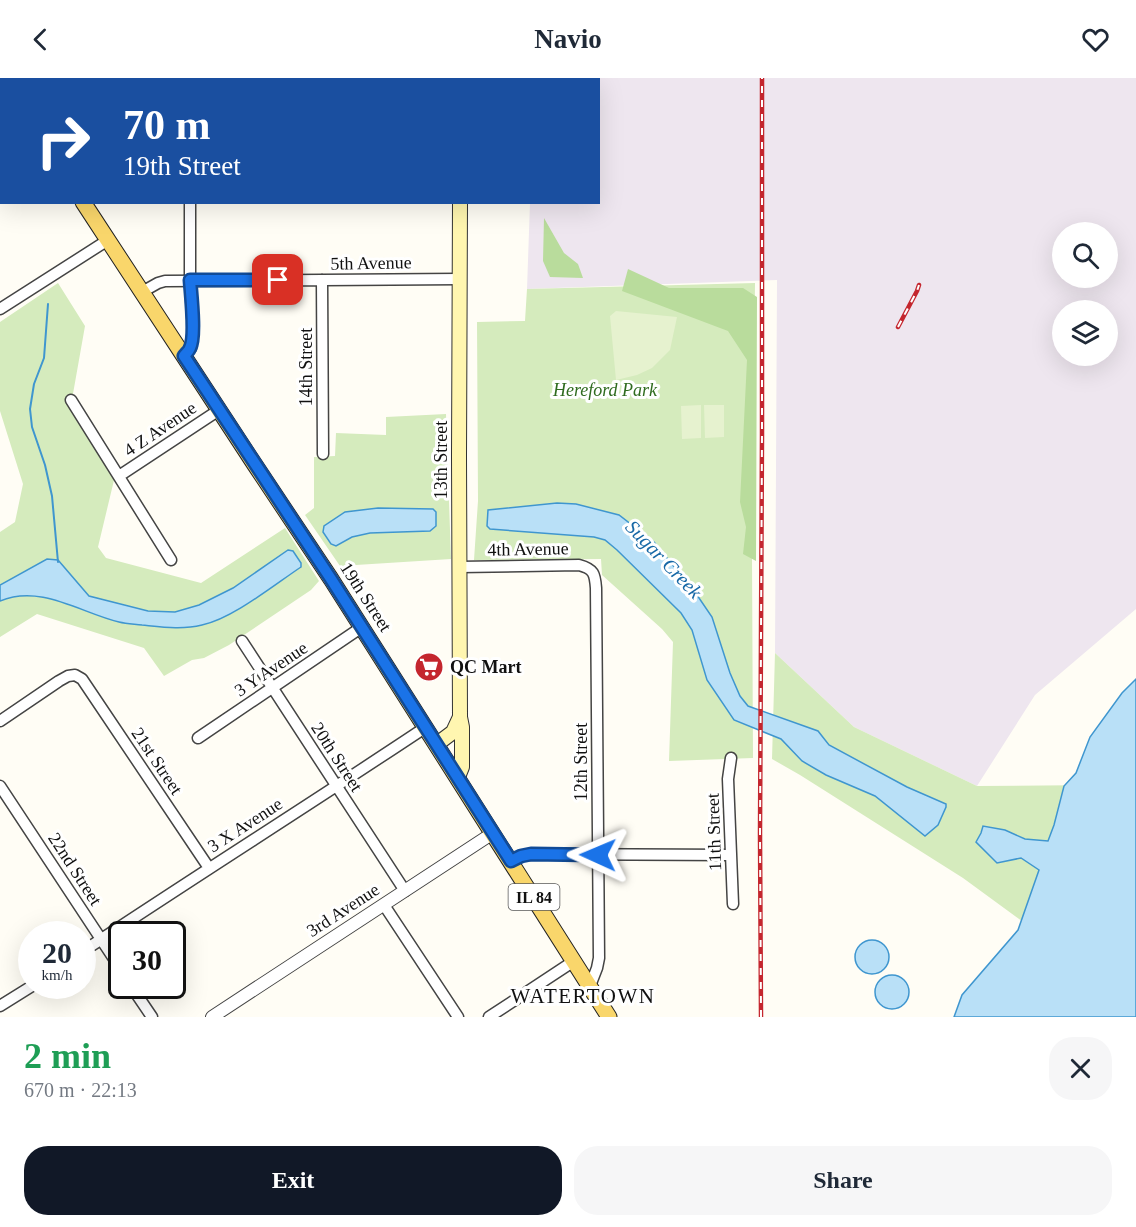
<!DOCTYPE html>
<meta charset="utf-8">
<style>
body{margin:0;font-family:Georgia,serif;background:#f6f6f7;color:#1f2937;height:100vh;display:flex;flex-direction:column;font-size:22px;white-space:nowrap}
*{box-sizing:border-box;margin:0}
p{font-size:20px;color:#747a83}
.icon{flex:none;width:33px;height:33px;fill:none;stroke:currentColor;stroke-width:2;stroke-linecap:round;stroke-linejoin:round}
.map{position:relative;height:939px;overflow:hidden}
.sheet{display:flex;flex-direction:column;background:#fff;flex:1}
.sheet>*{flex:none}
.hud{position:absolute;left:0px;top:0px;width:600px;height:126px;box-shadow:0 6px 24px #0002;background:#1a4fa0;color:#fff;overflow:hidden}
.fabs{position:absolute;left:1052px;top:144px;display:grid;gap:12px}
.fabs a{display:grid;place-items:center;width:66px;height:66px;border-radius:50%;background:#fff;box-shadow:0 6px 24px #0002;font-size:30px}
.speed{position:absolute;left:18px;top:843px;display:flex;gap:12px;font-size:30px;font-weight:700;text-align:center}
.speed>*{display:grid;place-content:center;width:78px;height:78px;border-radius:50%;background:#fff;box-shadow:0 6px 24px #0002;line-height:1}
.speed small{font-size:15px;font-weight:400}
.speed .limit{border:3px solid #111;border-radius:9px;background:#fff;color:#111}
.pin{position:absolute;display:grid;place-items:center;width:51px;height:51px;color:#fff;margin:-26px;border-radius:12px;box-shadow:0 3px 9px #0006}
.me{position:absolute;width:66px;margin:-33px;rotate:271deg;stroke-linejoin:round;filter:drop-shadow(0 0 4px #0008)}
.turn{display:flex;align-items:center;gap:21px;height:126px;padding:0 24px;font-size:27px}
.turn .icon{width:78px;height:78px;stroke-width:2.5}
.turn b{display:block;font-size:42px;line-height:51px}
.round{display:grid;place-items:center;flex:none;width:63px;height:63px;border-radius:24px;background:#f6f6f7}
.head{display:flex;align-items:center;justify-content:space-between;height:102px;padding:0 24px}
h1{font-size:36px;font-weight:700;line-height:45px;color:#1e9e55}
.primary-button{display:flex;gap:12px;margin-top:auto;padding:12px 24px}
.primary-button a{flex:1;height:69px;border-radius:24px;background:#111827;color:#fff;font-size:24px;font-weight:700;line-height:69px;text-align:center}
.primary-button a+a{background:#f6f6f7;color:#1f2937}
header{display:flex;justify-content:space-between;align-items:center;height:78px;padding:0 24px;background:#fff;font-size:27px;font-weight:700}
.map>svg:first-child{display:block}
.industrial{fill:#eee6ef;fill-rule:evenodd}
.green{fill:#d5ebbd}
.forest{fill:#b9dc9c}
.pitch{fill:#e6f2cf}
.water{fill:#b9e0f7;stroke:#3f96cf;stroke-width:1.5}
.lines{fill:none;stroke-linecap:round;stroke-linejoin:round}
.stream{stroke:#3f96cf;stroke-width:2}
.minor-casing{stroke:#444;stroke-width:13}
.tertiary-casing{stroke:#444;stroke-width:14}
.secondary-casing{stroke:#333;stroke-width:16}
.primary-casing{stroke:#222;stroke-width:17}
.minor{stroke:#fff;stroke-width:10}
.tertiary{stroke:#fff;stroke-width:12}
.secondary{stroke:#fff6b0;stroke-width:14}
.primary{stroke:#f9d66b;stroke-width:15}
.rail-casing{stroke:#c4262e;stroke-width:4.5}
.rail{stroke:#fff;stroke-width:2;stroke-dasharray:7;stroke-linecap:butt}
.route-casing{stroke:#114b97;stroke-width:15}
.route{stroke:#1a73e8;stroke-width:10}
.labels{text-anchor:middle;stroke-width:6;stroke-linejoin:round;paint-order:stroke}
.shield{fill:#fff;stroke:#585858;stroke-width:1.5}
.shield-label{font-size:16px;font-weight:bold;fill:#111}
.street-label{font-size:18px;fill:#111;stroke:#fff}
.park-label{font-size:18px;font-style:italic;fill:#2f6b1f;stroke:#fff}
.poi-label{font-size:18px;font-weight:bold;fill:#111;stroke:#fff;text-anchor:start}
.water-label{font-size:20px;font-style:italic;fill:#1768a6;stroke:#fff}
.quarter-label{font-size:21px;letter-spacing:1.5px;fill:#111;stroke:#fff}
</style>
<header><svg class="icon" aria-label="back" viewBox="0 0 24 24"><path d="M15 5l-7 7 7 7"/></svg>Navio<svg class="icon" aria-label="heart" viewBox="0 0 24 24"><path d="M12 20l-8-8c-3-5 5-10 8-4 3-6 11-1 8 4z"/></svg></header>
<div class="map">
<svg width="1136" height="939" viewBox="0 0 1136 939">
<rect width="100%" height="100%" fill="#fffdf5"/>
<path class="industrial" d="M 534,0 L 1136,0 L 1136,531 L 1035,617 L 977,708 L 854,649 L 775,575 L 777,202 L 527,211 L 530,125 L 598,124 L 598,2 L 534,2 ZM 1062,154 L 1107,154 L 1107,200 L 1062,200 ZM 1062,232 L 1107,232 L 1107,278 L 1062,278 Z"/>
<path class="green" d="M 58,205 L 85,248 L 71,327 L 115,398 L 98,469 L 106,480 L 201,505 L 285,450 L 319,503 L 311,512 L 229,567 L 204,580 L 192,582 L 164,598 L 144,570 L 37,536 L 0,559 L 0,454 L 15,444 L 23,406 L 0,333 L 0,244 Z
M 755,205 L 752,483 L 753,680 L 669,683 L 673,564 L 662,551 L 602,497 L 601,481 L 474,482 L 478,423 L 477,244 L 525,243 L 527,211 Z
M 446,336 L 451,481 L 340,488 L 305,437 L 314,430 L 314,379 L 335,378 L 336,355 L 386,357 L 386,339 Z
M 775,575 L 854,649 L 977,708 L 1098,707 L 1030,849 L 963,800 L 800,697 L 772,681 Z"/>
<path class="forest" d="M 544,140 L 564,175 L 578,186 L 583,200 L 550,199 L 543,183 Z
M 628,191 L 669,210 L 743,210 L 757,219 L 756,483 L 743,476 L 746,449 L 740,424 L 747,282 L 728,253 L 622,213 Z"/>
<path class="pitch" d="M 616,233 L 677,239 L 670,272 L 652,290 L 637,297 L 616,302 L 610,238 Z
M 701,327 L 701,360 L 682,361 L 681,328 Z
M 704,327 L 724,327 L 724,359 L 705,360 Z"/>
<path class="water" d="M 557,425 L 576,426 L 619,437 L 654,464 L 697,517 L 712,539 L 730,595 L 740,618 L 748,628 L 818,653 L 829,667 L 907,709 L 946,726 L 946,729 L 938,747 L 925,758 L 875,718 L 826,697 L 802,683 L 781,661 L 734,642 L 707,602 L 692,552 L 681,535 L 617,472 L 605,462 L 594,459 L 490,451 L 487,448 L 488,432 Z
M 378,430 L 433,431 L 436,434 L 436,448 L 430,453 L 370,455 L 352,459 L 336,468 L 331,466 L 323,454 L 324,448 L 345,434 Z
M 288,472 L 293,473 L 301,485 L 301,489 C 274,507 232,541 202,547 C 182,552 162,549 142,547 C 135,546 127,546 119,544 C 81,535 41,506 0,523 L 0,507 L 47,481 L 58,482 L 89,518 L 148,533 L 175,534 L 199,527 L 233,510 Z
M 1136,601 L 1136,939 L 954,939 L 962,917 L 1018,852 L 1039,792 L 1021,780 L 997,785 L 976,764 L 981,755 L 983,748 L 1005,752 L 1025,761 L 1048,763 L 1054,747 L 1064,708 L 1076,695 L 1090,659 L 1122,615 Z
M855 879a17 17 0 1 1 34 0a17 17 0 1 1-34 0Z
M875 914a17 17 0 1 1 34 0a17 17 0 1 1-34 0Z"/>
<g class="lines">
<path class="stream" d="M 48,226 L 44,280 L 34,306 L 30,331 L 32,349 L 45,387 L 52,418 L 58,484"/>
<g class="minor-casing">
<path id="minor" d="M 189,0 L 189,2
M 322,202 L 323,376
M 142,214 L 158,205 L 165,203 L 460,201
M 0,231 L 108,162
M 184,278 L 191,270 L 193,250 L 190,202 L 190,124
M 71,322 L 171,482
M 119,398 L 219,332
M 459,489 L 579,487 C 594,491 595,496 596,510 L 599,880 L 597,890 L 590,908
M 242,563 L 405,813
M 0,643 L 59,603 L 68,598 L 75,597 L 82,601 L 209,790
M 198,660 L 362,549
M 731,680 L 728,701 L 733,826
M 0,708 L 122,893
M 511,783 L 521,778 L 534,776 L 731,777
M 384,827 L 458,939
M 82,874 C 196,798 312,725 426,649
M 131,908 L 152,939
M 0,928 L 32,908
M 489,939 L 574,883"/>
</g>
<g class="tertiary-casing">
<path id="tertiary" d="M 11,0 L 12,2
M 212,939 L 493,755"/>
</g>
<g class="secondary-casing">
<path id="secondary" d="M 460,2 L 460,0
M 437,666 L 453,654 L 460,639
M 458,699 L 462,689 L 462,649 L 460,639 L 459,378 L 460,124"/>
</g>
<g class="primary-casing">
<path id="primary" d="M 0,4 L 2,6
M 83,124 L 255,387 L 331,501 L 609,939"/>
</g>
<use href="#minor" class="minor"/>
<use href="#tertiary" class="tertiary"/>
<use href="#secondary" class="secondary"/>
<use href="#primary" class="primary"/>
<g class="rail-casing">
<path id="rail" d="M 898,249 L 917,213 L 919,207
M 761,939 L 760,756 L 762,356 L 762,0"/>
</g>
<use href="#rail" class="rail"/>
</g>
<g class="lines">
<g class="route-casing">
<path id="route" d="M 278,202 L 190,202 C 191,216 196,259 190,270 C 189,273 186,275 184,278 L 331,501 L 511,783 L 521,778 L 531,776 L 598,777"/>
</g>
<use href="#route" class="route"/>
</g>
<defs>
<g id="supermarket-disc" transform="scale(1.5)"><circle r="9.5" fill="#c4262e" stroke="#fff"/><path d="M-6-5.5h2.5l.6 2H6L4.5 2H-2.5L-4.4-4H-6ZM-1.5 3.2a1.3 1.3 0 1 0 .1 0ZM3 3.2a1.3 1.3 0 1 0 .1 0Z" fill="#fff"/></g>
</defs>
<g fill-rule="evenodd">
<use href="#supermarket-disc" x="429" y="589"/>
</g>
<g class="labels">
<rect class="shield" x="508.5" y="806" width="51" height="26" rx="4.5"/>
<g class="shield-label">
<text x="534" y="825">IL 84</text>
</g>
<g class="street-label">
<text transform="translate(371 185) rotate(-1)" y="6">5th Avenue</text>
<text transform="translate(306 289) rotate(-90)" y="6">14th Street</text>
<text transform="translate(160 351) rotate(-34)" y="6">4 Z Avenue</text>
<text transform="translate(441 382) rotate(-90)" y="6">13th Street</text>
<text transform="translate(528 471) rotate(-1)" y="6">4th Avenue</text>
<text transform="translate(366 519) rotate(57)" y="6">19th Street</text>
<text transform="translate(271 591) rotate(-34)" y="6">3 Y Avenue</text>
<text transform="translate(337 679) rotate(57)" y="6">20th Street</text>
<text transform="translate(157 683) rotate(56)" y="6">21st Street</text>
<text transform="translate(581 684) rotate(-90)" y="6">12th Street</text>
<text transform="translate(245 747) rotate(-33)" y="6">3 X Avenue</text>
<text transform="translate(714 754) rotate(-92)" y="6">11th Street</text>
<text transform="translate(75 791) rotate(57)" y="6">22nd Street</text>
<text transform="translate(343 832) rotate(-33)" y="6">3rd Avenue</text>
</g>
<g class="park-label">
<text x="605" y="318">Hereford Park</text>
</g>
<g class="poi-label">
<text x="450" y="595">QC Mart</text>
</g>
<g class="water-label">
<text transform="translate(664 481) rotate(46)" y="7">Sugar Creek</text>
</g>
<g class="quarter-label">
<text x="583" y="925">WATERTOWN</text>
</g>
</g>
</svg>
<div class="fabs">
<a><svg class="icon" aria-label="search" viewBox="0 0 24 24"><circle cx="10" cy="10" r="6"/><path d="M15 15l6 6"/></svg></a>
<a><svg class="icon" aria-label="layers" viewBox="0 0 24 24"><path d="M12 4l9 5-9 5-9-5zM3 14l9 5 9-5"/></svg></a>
</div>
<div class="speed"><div>20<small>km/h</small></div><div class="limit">30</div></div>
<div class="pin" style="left:278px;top:202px;background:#d93025"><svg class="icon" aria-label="arrive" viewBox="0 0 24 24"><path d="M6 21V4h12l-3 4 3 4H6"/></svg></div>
<svg class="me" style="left:598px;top:777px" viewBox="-20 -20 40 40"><path d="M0-17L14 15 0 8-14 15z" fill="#1a73e8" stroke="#fff" stroke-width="4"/></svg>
<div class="hud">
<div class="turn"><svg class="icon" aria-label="right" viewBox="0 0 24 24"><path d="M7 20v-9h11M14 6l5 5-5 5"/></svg><div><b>70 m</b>19th Street</div></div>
</div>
</div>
<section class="sheet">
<div class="head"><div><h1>2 min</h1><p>670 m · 22:13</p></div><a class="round"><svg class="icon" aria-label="close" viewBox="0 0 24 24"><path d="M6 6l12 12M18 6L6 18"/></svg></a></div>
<div class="primary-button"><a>Exit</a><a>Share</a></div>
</section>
